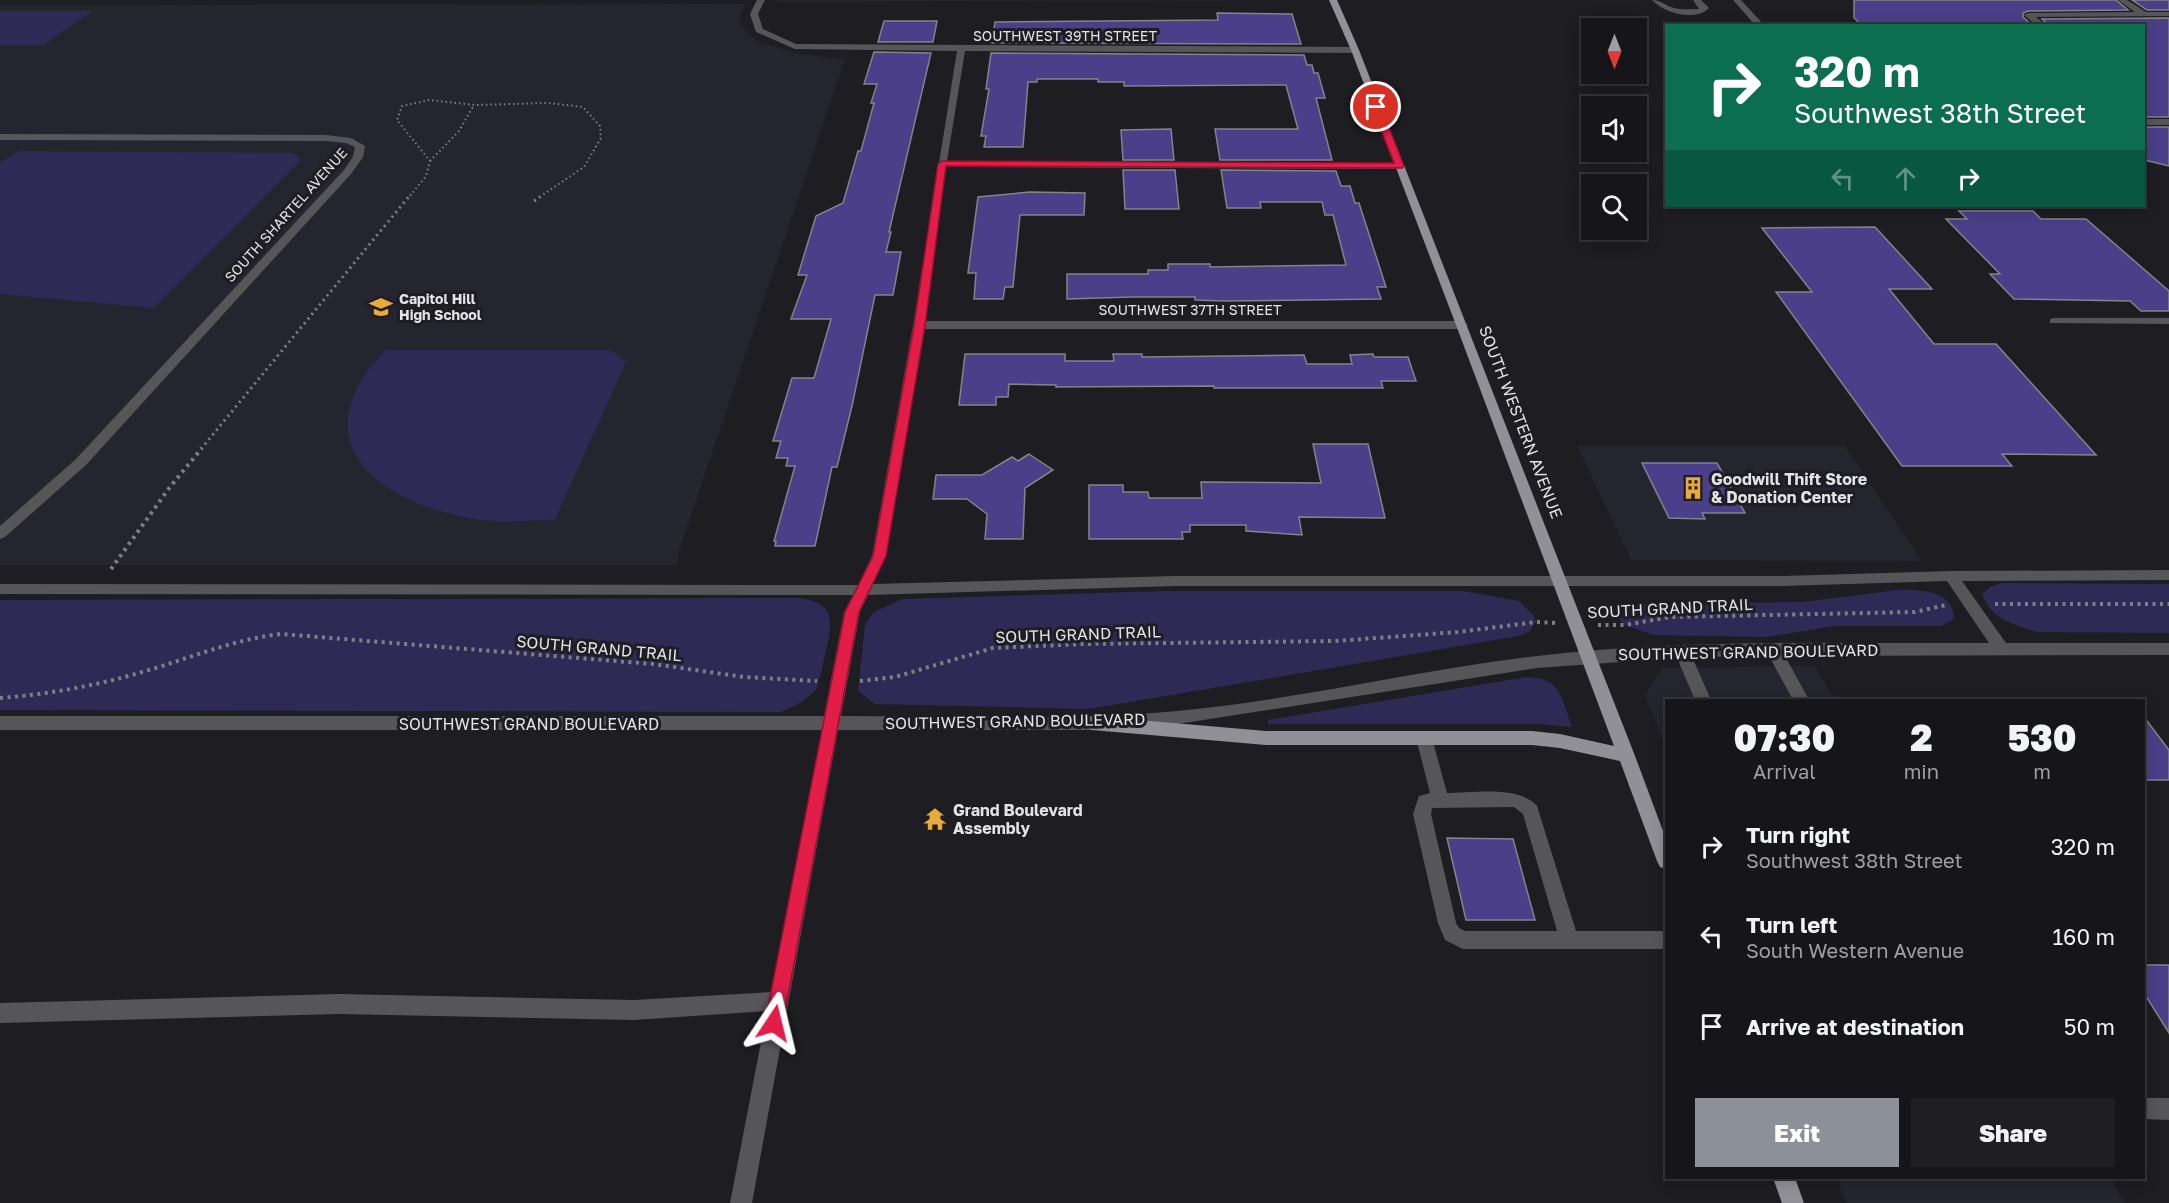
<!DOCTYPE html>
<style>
body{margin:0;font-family:"Golos Text",sans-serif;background:#1f1f23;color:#f1f3f6;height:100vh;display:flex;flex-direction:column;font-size:22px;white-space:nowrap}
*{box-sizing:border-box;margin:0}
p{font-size:20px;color:#9e9fa2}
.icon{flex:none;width:33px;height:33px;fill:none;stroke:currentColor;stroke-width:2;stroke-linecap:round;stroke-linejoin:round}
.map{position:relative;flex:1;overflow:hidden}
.side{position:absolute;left:1665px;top:699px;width:480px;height:480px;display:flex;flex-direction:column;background:#16161a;border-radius:0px;box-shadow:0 3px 15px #0003,0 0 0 2px #353539}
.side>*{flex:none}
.top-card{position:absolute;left:1665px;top:24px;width:480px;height:183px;border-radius:0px;box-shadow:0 3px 15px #0003,0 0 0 2px #353539;background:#0b6e4f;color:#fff;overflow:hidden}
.needle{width:39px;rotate:180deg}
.tools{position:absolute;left:1581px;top:18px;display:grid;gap:12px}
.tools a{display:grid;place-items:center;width:66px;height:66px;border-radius:0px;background:#16161a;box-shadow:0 3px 15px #0003,0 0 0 2px #353539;font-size:30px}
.pin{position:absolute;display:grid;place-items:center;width:51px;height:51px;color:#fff;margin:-26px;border:3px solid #fff;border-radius:50%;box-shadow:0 2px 6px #0007}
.me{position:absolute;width:66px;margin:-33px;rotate:10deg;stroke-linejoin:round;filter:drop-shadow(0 0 4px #0008)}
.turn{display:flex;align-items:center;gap:21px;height:126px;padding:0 30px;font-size:27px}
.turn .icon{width:78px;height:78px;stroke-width:2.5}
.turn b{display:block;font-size:42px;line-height:51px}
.lanes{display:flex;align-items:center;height:57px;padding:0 30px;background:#0003;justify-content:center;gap:30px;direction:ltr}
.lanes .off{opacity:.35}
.eta{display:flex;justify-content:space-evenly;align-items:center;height:102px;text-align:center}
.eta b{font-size:36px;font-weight:800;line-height:42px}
.primary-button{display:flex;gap:12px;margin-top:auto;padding:12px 30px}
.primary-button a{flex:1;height:69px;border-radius:0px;background:#8c9099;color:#fff;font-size:24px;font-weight:800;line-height:69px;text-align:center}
.primary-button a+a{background:#1f1f23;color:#f1f3f6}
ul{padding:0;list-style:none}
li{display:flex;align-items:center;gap:18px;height:90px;padding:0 30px}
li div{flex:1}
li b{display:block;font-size:22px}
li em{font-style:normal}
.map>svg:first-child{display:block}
.built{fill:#252530}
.green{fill:#2f2a55}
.building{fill:#4a3f88;stroke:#838389;stroke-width:1.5}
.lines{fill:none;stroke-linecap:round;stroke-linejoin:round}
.path-far2{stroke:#7f7f84;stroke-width:2;stroke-dasharray:1.5 3;stroke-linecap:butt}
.path-far1{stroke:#7f7f84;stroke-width:3;stroke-dasharray:2 4;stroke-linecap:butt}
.path{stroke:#7f7f84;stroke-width:4;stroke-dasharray:3 4.5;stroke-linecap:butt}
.minor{fill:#565659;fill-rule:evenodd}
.major{fill:#909096;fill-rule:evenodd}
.route{fill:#e11d48;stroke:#92132f;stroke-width:1.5}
.labels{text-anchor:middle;stroke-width:6;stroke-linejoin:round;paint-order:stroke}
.far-street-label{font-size:14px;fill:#e3e3e7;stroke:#1d1d22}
.far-poi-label{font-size:14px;font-weight:bold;fill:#e3e3e7;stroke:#1d1d22;text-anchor:start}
.street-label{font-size:16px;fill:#e3e3e7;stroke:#1d1d22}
.poi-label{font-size:16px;font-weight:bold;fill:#e3e3e7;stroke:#1d1d22;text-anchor:start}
</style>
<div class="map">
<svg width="2169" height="1203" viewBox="0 0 2169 1203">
<rect width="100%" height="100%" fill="#1d1d22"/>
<path class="built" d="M 777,0 L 1309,0 L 777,2 Z
M 745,4 L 738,19 L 746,31 L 757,41 L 795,53 L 845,60 L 678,554 L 678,565 L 0,565 L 0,5 Z
M 1577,446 L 1845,446 L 1922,561 L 1631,560 Z
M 1815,666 L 1835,700 L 1666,700 L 1666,748 L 1645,695 L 1662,668 Z
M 1837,1178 L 2110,1178 L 2125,1203 L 1846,1203 Z"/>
<path class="green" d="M 0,11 L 93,11 L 43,45 L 0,45 Z
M 19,151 L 294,153 L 301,160 L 154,308 L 0,294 L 0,162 Z
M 386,350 L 610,350 L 626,362 L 555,519 C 536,520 515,522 496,521 C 427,517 313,475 358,386 C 365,373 376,361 386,350 Z
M 2002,583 L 2169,584 L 2169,633 L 2038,632 C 2015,626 1990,618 1982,594 L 1990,587 Z
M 1897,590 C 1919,589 1954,590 1954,619 L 1941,626 L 1835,626 L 1768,637 L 1653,635 L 1625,625 L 1620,620 L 1618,614 C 1625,605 1640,605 1650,604 L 1803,602 Z
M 1165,591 L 1463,591 L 1519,601 L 1533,615 L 1536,622 L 1529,632 L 1519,636 L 1089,709 L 875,704 L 858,691 L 865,625 L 874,612 L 902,599 Z
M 800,598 C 835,604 833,620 826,650 C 823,663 821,675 817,688 C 807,700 795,707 780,712 L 0,710 L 0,600 Z
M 1527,677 C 1562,678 1561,698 1572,727 L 1538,724 L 1268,724 L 1268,720 Z"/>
<path class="building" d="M 1854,0 L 2116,0 L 2128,10 L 2028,11 L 2023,13 L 2023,17 L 2033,26 L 1994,23 L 1863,26 L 1854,18 Z
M 2132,0 L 2169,0 L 2169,10 L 2147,10 Z
M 1217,13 L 1292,14 L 1301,44 L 992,43 L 995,22 L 1218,20 Z
M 2169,18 L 2169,117 L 2144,117 L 2144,26 L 2049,26 L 2042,19 Z
M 884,21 L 937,21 L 933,42 L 878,42 Z
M 874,52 L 931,53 L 889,232 L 891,232 L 886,252 L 901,252 L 893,295 L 875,295 L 852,406 L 837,467 L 832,467 L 815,546 L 775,546 L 776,541 L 774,541 L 795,466 L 786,466 L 788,458 L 776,458 L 781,441 L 773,441 L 792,378 L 814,378 L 831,319 L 791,319 L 807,275 L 798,275 L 816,216 L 843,203 L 858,151 L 861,151 L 874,103 L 871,103 L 877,84 L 864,84 Z
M 991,53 L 1304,55 L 1307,65 L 1312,65 L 1314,73 L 1318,73 L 1325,98 L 1316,98 L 1332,160 L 1220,160 L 1215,129 L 1298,129 L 1286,85 L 1124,86 L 1124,82 L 1098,82 L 1098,79 L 1037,79 L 1037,82 L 1028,82 L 1023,147 L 984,147 L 986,136 L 981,136 L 989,89 L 986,89 Z
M 2144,127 L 2169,127 L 2169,166 L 2144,160 Z
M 1171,129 L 1174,160 L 1123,160 L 1121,130 Z
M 1123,170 L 1175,170 L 1179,209 L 1125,209 Z
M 1221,170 L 1336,171 L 1341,186 L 1350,186 L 1355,203 L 1359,203 L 1386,287 L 1377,287 L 1381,299 L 1224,301 L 1195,300 L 1195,297 L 1132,297 L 1067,299 L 1067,274 L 1148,274 L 1148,270 L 1168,270 L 1168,264 L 1210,264 L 1210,267 L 1346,265 L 1333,215 L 1325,215 L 1322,202 L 1260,202 L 1261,208 L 1227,208 Z
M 1030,192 L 1085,193 L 1084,215 L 1020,215 L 1013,287 L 1005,287 L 1003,299 L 974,299 L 976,273 L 968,273 L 978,197 Z
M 1959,211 L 2033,211 L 2041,219 L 2086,219 L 2169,291 L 2169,311 L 2141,311 L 2130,301 L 2014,299 L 1990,274 L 2000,274 L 1946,219 L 1967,219 Z
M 1875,227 L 1932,289 L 1889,289 L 1934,344 L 1996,344 L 2096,455 L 2002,454 L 2012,466 L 1902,466 L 1776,292 L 1812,292 L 1762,228 Z
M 965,354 L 1065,354 L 1065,361 L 1114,361 L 1113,354 L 1142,354 L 1142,357 L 1304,355 L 1307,364 L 1352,364 L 1350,355 L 1373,354 L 1374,357 L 1408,357 L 1416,381 L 1381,381 L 1383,388 L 1214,388 L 1214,386 L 1056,387 L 1056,385 L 1009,384 L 1008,397 L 996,397 L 996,405 L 959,405 Z
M 1313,444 L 1368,444 L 1385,518 L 1299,517 L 1302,535 L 1246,531 L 1246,525 L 1190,525 L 1190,532 L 1182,532 L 1183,539 L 1089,539 L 1089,485 L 1123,485 L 1123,492 L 1148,492 L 1149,498 L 1202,498 L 1201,482 L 1321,483 Z
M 1029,454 L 1053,470 L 1025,488 L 1023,539 L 985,539 L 987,514 L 967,499 L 933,499 L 936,475 L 982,475 L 1012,457 L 1018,461 Z
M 1642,463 L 1717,463 L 1745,513 L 1702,513 L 1705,519 L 1669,518 Z
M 2144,717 L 2169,750 L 2169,780 L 2144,780 Z
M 1447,838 L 1513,839 L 1535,920 L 1466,920 Z
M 2144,965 L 2169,965 L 2169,1033 L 2144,993 Z"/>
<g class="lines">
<path class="path-far2" d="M 430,161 L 459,131 L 474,105
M 410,196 L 426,176 L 430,161 L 397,120 L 402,106 L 429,100 L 474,105 L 549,103 L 583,107 L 600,126 L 601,138 L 584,167 L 541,196"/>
<path class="path-far1" d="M 534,201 L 544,194
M 201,449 L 411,194"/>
<path class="path" d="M 111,569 L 170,487 L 202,448
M 1995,604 L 2169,604
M 1598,625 L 1625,625 L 1670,617 L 1915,612 L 1946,605
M 860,681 L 895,677 L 993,648 L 1082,644 L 1336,641 L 1458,632 L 1536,622 L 1555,623
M 0,698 C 51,694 100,685 149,670 C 193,657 235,639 281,634 L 653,664 L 744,677 L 817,681"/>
<path class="minor" d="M 757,0 L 765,0 L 758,14 L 763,29 L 796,44 L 1355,47 L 1359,50 L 1355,53 L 965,51 L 947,161 L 1399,163 L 1404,166 L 1399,169 L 946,167 L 925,321 L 1462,321 L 1468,325 L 1462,329 L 924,329 L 886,556 L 873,584 L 1176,576 L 1783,576 L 1951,571 L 2169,570 L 2169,580 L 1962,581 L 2006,643 L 2169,643 L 2169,655 L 1785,656 L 1809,700 L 1793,700 L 1769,656 L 1692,657 L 1711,700 L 1695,700 L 1677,658 L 1537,668 L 1178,724 L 1092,730 L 838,730 L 752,1203 L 730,1203 L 767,1011 L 634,1020 L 339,1014 L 0,1023 L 0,1003 L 339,994 L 634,1000 L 771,992 L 822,730 L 0,730 L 0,716 L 824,716 L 844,612 L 853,595 L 0,594 L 0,584 L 858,585 L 872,556 L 913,325 L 957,51 L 795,49 L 756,32 L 750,14 ZM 1947,581 L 1989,643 C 1839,644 1687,638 1537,656 C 1417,670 1298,700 1177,711 C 1065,721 952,716 841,716 L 860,612 L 868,595 L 1176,586 L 1783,586 Z
M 1652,0 C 1662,0 1665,6 1674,8 C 1682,10 1691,9 1699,9 L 1693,0 L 1701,0 L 1709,8 C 1695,22 1664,13 1652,0 Z
M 1733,0 L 1741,0 L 1765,26 L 1756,26 Z
M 2118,0 L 2127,0 L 2146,12 L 2169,12 L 2169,16 L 2036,17 L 2047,26 L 2037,26 L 2024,15 L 2028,13 L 2135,12 Z
M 2144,119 L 2169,119 L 2169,125 L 2144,125 Z
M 0,134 L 326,135 L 351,138 L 365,146 L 363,157 L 351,174 L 86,465 L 5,537 L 0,539 L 0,526 L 76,459 L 344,170 L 353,157 L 355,147 L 346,143 L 326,141 L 0,140 Z
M 2054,318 L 2169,318 L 2169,324 L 2050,323 L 2050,319 Z
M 1424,731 L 1430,733 L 1432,738 L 1447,793 C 1473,793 1519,785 1537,806 L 1576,931 L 1666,931 L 1666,949 L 1463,949 L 1445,940 L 1438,923 L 1413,814 L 1419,796 L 1430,793 L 1416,738 L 1418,733 ZM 1514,807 L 1523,814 L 1557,931 L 1465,931 L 1459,928 L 1456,923 L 1431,814 L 1432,808 Z
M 2144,1098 L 2169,1098 L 2169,1120 L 2144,1119 Z"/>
<path class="major" d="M 1329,0 L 1337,0 L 1359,50 L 1635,756 L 1666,839 L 1666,869 L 1660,867 L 1657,861 L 1620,761 L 1560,748 L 1532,745 L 1266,745 L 1092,730 L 1086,728 L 1084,723 L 1086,718 L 1092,716 L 1266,731 L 1532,731 L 1560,734 L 1614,746 L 1456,325 L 1351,50 Z
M 1773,1178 L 1795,1178 L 1804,1203 L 1782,1203 Z"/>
</g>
<path class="route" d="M 1376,104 L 1381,107 L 1404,166 L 1402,168 L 946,166 L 925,326 L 886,556 L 859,612 L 783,1023 L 781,1030 L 774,1032 L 768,1030 L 765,1023 L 845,612 L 873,556 L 914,326 L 938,164 L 942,161 L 1394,163 L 1372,107 Z"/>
<defs>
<g id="school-bare" transform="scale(1.8)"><path d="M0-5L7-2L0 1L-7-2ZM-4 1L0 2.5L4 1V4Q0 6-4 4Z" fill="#eaaa39" stroke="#1d1d22" stroke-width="2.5" paint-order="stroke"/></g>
<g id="building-bare" transform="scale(1.8)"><path d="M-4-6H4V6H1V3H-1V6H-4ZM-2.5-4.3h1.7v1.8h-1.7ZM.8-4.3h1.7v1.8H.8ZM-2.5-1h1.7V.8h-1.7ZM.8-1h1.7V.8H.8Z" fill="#eaaa39" stroke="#1d1d22" stroke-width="2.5" paint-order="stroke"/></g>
<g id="temple-bare" transform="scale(1.8)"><path d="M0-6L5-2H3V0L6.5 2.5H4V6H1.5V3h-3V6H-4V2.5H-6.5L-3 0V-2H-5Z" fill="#eaaa39" stroke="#1d1d22" stroke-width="2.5" paint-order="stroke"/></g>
</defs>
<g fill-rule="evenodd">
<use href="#school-bare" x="381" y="307"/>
<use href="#building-bare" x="1693" y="488"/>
<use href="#temple-bare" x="935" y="819"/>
</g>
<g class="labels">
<g class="far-street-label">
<text x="1065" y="41">SOUTHWEST 39TH STREET</text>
<text transform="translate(286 215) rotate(-48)" y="5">SOUTH SHARTEL AVENUE</text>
<text x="1190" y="315">SOUTHWEST 37TH STREET</text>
</g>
<g class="far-poi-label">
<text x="399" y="304">Capitol Hill<tspan x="399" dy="16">High School</tspan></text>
</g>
<g class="street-label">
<text transform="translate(1521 422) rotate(69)" y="6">SOUTH WESTERN AVENUE</text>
<text transform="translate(1670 608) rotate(-3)" y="6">SOUTH GRAND TRAIL</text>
<text transform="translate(1078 634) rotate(-2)" y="6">SOUTH GRAND TRAIL</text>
<text transform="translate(599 648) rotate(5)" y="6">SOUTH GRAND TRAIL</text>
<text transform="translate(1748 652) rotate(-1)" y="6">SOUTHWEST GRAND BOULEVARD</text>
<text transform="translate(1015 721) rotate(-1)" y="6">SOUTHWEST GRAND BOULEVARD</text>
<text x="529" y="730">SOUTHWEST GRAND BOULEVARD</text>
</g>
<g class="poi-label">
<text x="1711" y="485">Goodwill Thift Store<tspan x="1711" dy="18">&amp; Donation Center</tspan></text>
<text x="953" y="816">Grand Boulevard<tspan x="953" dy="18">Assembly</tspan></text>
</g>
</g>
</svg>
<div class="tools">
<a><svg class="needle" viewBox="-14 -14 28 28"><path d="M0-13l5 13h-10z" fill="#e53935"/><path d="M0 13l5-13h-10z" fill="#9e9fa2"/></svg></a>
<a><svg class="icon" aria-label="sound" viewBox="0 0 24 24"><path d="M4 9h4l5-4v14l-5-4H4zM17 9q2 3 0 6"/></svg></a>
<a><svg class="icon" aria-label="search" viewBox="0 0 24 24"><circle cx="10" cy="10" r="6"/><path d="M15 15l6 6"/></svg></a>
</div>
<div class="pin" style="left:1376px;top:107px;background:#d93025"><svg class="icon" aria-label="arrive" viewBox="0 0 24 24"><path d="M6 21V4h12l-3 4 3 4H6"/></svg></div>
<svg class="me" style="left:774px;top:1023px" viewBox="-20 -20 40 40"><path d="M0-17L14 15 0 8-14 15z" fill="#e11d48" stroke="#fff" stroke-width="4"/></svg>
<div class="top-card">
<div class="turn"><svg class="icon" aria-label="right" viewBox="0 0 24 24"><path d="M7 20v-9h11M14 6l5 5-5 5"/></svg><div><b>320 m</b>Southwest 38th Street</div></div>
<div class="lanes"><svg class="icon off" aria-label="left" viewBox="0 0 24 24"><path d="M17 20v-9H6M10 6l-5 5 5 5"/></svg><svg class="icon off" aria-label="ahead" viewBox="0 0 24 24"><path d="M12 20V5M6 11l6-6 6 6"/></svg><svg class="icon" aria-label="right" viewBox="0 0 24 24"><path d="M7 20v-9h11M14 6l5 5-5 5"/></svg></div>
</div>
<section class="side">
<div class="eta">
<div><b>07:30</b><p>Arrival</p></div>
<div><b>2</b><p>min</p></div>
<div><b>530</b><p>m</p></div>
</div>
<ul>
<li><svg class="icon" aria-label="right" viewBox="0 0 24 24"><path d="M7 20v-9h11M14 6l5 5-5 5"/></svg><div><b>Turn right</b><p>Southwest 38th Street</p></div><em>320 m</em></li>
<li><svg class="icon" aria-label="left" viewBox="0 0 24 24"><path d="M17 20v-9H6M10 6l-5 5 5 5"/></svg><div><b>Turn left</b><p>South Western Avenue</p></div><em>160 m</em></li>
<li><svg class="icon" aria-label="arrive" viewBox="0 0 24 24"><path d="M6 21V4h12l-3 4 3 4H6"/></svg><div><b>Arrive at destination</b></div><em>50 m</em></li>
</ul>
<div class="primary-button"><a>Exit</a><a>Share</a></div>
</section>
</div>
